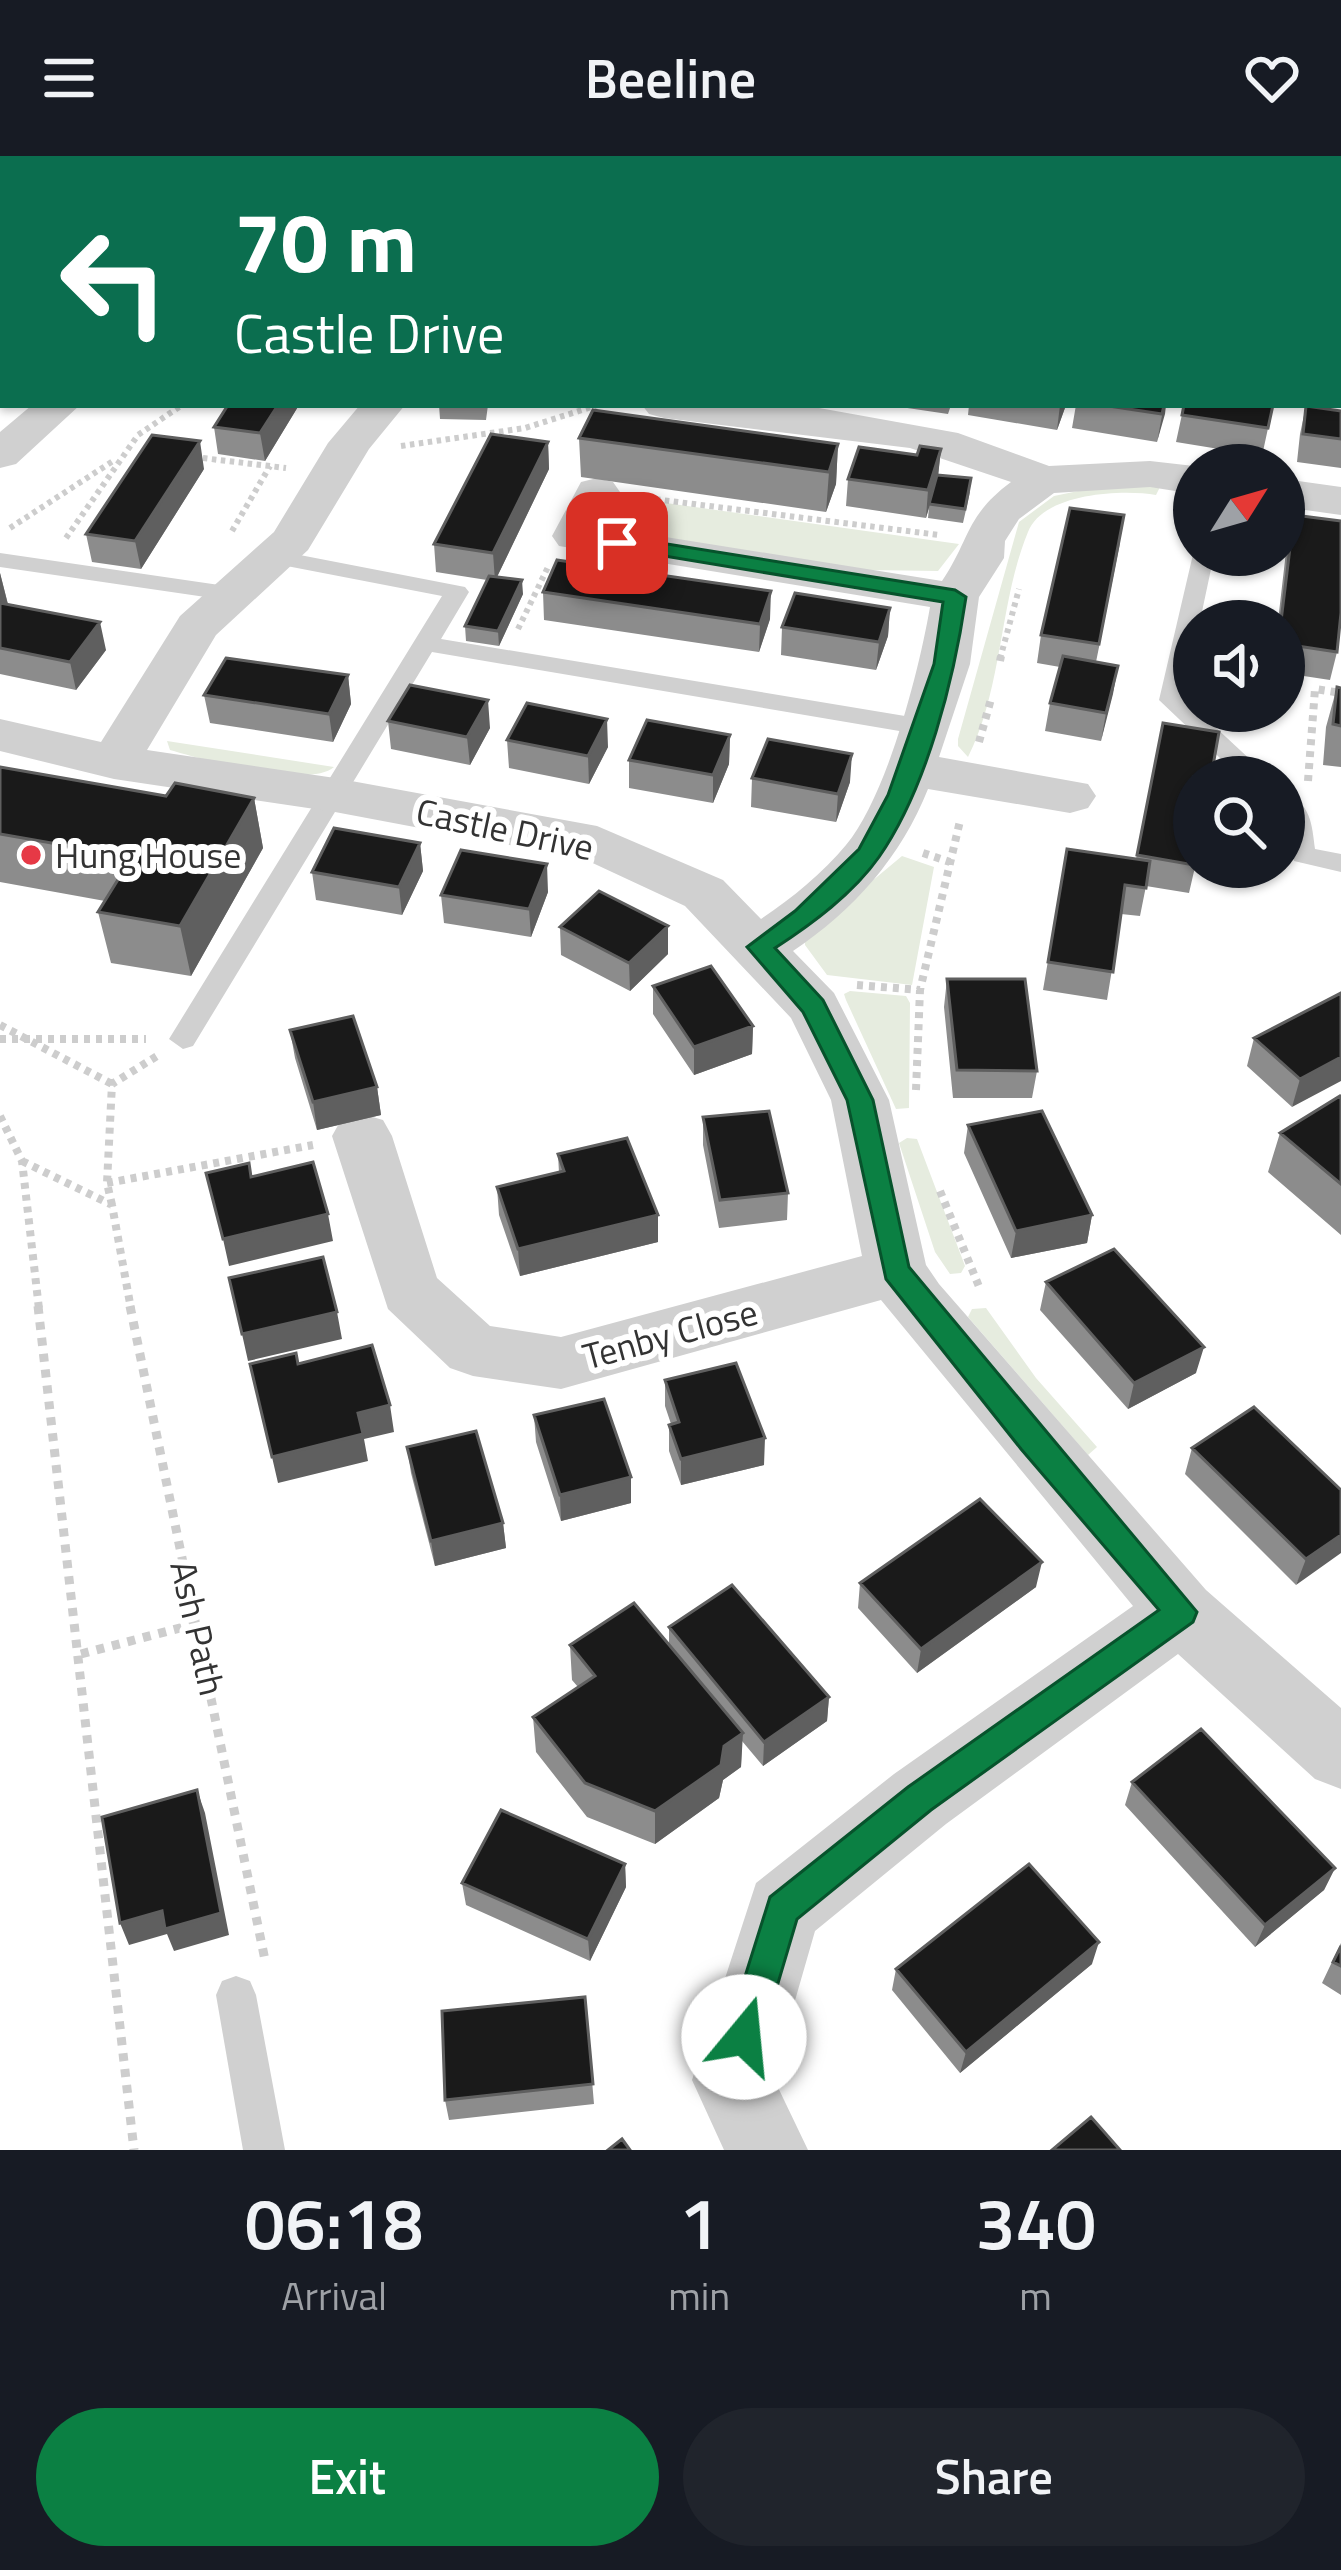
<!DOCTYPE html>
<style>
body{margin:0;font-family:"Titillium Web",sans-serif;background:#20242c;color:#f1f3f6;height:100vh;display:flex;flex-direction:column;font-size:45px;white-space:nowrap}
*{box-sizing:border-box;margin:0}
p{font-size:39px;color:#9ea1a6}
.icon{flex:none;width:66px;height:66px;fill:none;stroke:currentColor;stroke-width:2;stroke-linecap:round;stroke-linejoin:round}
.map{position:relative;height:1994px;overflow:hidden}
.details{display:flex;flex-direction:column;background:#171b24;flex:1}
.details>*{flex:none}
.hud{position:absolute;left:0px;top:0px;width:1341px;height:252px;box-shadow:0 3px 9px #0004;background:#0b6e4f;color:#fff;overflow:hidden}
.needle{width:78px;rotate:53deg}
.fabs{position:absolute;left:1173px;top:288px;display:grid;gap:24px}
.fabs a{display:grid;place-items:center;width:132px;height:132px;border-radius:50%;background:#171b24;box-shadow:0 3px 9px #0004;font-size:60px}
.pin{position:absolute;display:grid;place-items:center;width:102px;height:102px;color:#fff;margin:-51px;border-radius:24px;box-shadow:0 6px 18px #0006}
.me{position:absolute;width:132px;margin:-66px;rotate:17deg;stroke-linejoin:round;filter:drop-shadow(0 0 9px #0008)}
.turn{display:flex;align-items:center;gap:42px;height:252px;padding:0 36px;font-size:54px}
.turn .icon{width:156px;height:156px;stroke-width:2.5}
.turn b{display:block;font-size:84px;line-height:102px}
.eta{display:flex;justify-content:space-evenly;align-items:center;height:204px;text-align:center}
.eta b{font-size:72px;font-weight:600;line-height:84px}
.primary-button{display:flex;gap:24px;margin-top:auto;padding:24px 36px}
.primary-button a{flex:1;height:138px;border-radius:72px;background:#0b8043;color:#fff;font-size:48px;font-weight:600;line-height:138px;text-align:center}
.primary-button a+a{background:#20242c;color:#f1f3f6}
header{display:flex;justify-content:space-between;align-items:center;height:156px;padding:0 36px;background:#171b24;font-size:54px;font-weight:600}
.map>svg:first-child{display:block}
.green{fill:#e6ecdf}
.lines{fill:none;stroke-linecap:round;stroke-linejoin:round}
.stream{fill:#cfe2ee;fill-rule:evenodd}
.path-far2{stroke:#cdcdcd;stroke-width:6;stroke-dasharray:4.5 4.5;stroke-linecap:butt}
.path-far1{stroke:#cdcdcd;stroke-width:8;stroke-dasharray:6 6;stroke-linecap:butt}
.path{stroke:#cdcdcd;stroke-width:9;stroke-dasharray:8 8;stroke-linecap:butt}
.lane{fill:#d0d0d0;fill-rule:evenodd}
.street{fill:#d0d0d0;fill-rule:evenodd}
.primary{fill:#ababab;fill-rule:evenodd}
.wall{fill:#8c8c8c}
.shaded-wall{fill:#5f5f5f}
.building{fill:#1a1a1a;stroke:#5f5f5f;stroke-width:3}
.route{fill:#0b8043;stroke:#07532c;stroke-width:3}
.poi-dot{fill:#e63946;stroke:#fff;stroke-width:4.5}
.labels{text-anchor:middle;stroke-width:12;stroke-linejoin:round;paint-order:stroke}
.street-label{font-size:36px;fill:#333;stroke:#fff}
.poi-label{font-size:36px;fill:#333;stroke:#fff;text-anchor:start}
</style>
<header><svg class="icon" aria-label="menu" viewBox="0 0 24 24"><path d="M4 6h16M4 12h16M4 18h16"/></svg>Beeline<svg class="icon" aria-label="heart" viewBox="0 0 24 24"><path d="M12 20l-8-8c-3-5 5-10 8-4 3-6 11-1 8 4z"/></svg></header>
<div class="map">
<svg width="1341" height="1994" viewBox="0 0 1341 1994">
<rect width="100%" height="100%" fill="#fff"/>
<path class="green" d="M 1117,327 L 1160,331 L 1156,339 C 1122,333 1043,337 1028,376 C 999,446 1003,532 968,601 L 958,590 L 958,583 L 1019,366 L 1054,340 Z
M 616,340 L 959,388 L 938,415 L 867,414 L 626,377 L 610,371 L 603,362 Z
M 167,585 L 334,611 C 309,633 204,604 170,594 Z
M 902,700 L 934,711 L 912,829 L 827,819 L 805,789 L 805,781 Z
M 850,835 L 906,840 L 910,847 L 909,952 L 896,953 L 846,844 L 844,838 Z
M 907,982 L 917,983 L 965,1110 L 961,1117 L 950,1118 L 935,1096 L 899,987 Z
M 986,1152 L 1036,1222 L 1097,1291 L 1088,1299 L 968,1161 L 972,1153 Z"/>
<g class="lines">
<path class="stream" d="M 186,0 L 196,0 L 193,3 L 183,3 Z
M 1144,0 L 1157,0 L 1161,3 L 1148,3 Z
M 1338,75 L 1341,76 L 1341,82 L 1338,81 Z
M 3,176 L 3,183 L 0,184 L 0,177 Z"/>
<path class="path-far2" d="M 401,290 L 525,272 L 598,249
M 194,301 L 286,312
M 638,341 L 939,379
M 10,372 L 113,305
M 232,375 L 270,310
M 66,382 L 138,279 L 182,249
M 518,473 L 548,411
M 1000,503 L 1019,433"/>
<path class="path-far1" d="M 1000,505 L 1001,500
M 979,586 L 991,543
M 1308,625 L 1315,533 L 1341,537
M 923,697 L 950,706
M 857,829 L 920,834 L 960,665
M 0,869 L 112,928
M 0,883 L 146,883
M 916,934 L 920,834
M 0,960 L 22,1005 L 39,1153
M 22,1005 L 112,1049 L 131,1153
M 107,1027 L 313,989
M 940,1035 L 980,1133
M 112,1049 L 107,1027 L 112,928 L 157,900"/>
<path class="path" d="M 38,1150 L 134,1994
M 130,1150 L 265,1804
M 81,1498 L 195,1468"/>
<path class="lane" d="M 274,394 L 465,431 L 469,436 L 441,483 L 923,563 L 936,571 L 923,579 L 432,496 L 193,890 L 183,893 L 169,883 L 442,440 L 266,406 L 266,396 Z
M 1194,394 L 1194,399 L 1214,399 L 1200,465 L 1194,465 L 1194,493 L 1184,542 L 1269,621 L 1240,621 L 1159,544 Z
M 0,397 L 233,431 L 245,438 L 233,445 L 0,411 Z
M 1284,638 C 1311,646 1312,669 1315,693 L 1341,698 L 1341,716 L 1294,705 Z
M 236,1820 L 250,1825 L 256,1839 L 285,1994 L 243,1994 L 216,1839 L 222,1825 Z"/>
<path class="street" d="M 273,0 L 311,0 L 272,3 Z
M 558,0 L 596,0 L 597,3 L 559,3 Z
M 644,0 L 682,0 L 643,3 Z
M 922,0 L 964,0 L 920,3 Z
M 1003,0 L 1045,0 L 1047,3 L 1005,3 Z
M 32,249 L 80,249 L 16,308 L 0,312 L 0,276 Z
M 360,249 L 405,249 L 369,293 L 308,394 L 216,479 L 147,594 L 335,622 L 597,670 L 723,724 L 761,763 C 791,743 823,717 846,689 C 887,640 919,515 930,451 L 559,390 L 552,380 L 581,326 L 597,322 L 613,326 L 620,336 L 603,371 L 942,425 C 970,384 965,360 1011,326 L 910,292 L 664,262 L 649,258 L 642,249 L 808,250 L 958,277 L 1049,310 L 1150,305 L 1194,310 L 1194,338 L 1150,331 L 1054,337 L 1019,363 L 1005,385 L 1004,402 L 979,441 L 970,508 L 939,601 L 1088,628 L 1096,640 L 1088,652 L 1070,657 L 928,633 C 901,701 854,754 793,795 L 834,837 L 889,944 L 926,1109 L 939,1128 L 1206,1434 L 1341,1552 L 1341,1633 L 1315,1623 L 1178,1498 L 946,1668 L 815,1775 L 773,1921 L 808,1994 L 724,1994 L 692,1924 L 756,1727 L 894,1618 L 1133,1450 L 881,1144 L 561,1233 L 473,1220 L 450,1212 L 388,1153 L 332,980 L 341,964 L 362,958 L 383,964 L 392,980 L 437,1122 L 490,1170 L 561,1181 L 862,1100 L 831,944 L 791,862 L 685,750 L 584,703 L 335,656 L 114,623 L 0,595 L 0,563 L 101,586 L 180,460 L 274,376 L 328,287 Z
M 1284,323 L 1341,331 L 1341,359 L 1284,351 Z"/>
<path class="primary" d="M 1189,0 L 1237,0 L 1239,3 L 1191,3 Z
M 1338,38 L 1341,39 L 1341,66 L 1338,65 Z"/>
</g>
<path class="wall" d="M 473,0 L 527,0 L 525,3 L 473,3 Z
M 750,0 L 821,0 L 819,3 L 750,3 Z
M 1321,0 L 1341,0 L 1341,14 L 1338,12 L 1338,3 L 1320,3 Z
M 1338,100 L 1341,102 L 1341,163 L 1338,161 Z
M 299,249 L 265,305 L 218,298 L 214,271 Z
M 439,249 L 488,249 L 486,264 L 440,263 Z
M 887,249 L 951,249 L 948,258 Z
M 969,249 L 1066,249 L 1057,274 L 968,259 Z
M 1076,249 L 1166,249 L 1157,286 L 1072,272 Z
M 1184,249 L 1273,249 L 1262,300 L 1176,286 Z
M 1306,250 L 1341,255 L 1341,312 L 1297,306 L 1300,278 Z
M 579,282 L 838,288 L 836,328 L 826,356 L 581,321 Z
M 548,286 L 549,313 L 497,421 L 523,438 L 499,490 L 466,485 L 465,470 L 487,424 L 436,416 L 434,388 Z
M 941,293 L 938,319 L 970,336 L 963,367 L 928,362 L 929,351 L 926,362 L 846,350 L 848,323 L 917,299 Z
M 204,313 L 141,413 L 92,406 L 86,378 Z
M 1294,359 L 1337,496 L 1330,524 L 1284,517 L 1284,465 L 1278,465 L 1287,387 Z
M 1120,387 L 1096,506 L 1118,510 L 1101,585 L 1045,575 L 1050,547 L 1060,511 L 1037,507 L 1041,479 Z
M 0,417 L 8,448 L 106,494 L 76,534 L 0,518 Z
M 543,436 L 770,463 L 759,496 L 544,464 Z
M 890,452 L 888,480 L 876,514 L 781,499 L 782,471 Z
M 348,519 L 351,548 L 333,586 L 210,567 L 204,539 Z
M 1337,531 L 1341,532 L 1341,611 L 1323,609 L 1326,571 Z
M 388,565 L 490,572 L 470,609 L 391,593 Z
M 1163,567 L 1194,621 L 1195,711 L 1189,737 L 1146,730 L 1140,760 L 1121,758 L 1107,844 L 1043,834 L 1067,693 L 1136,703 Z
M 730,579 L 729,608 L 713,647 L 629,632 L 629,604 Z
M 507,584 L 608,591 L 589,628 L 509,612 Z
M 0,611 L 166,640 L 254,642 L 263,692 L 191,820 L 111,807 L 98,756 L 105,745 L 0,726 Z
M 752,622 L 850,626 L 836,666 L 751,651 Z
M 420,687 L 423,715 L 402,759 L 316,744 L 312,716 Z
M 548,736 L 531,781 L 444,767 L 441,739 Z
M 668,770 L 668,798 L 630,835 L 561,799 L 560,771 Z
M 947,823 L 1037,915 L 1032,942 L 953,942 L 944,851 Z
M 653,830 L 753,870 L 752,898 L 694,919 L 653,858 Z
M 1341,837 L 1292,951 L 1247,910 L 1254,882 Z
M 290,874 L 377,931 L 381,959 L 317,974 L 295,902 Z
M 1341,941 L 1341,1079 L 1268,1016 L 1280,977 Z
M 703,961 L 788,1037 L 787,1064 L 719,1072 L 703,989 Z
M 968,969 L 1092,1059 L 1087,1087 L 1011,1102 L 964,997 Z
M 558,998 L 658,1086 L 520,1120 L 499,1059 L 497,1031 L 559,1017 Z
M 1046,1126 L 1196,1217 L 1128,1253 L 1040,1154 Z
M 665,1224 L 764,1309 L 681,1329 L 669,1295 L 669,1269 L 671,1268 L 665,1250 Z
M 534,1259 L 631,1347 L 561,1365 L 536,1286 Z
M 407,1291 L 503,1367 L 506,1392 L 435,1410 L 411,1317 Z
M 1192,1292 L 1341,1334 L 1296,1429 L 1185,1318 Z
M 860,1427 L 1036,1431 L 917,1517 L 858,1452 Z
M 669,1471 L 829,1541 L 827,1565 L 763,1610 L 742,1585 L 741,1611 L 723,1624 L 719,1642 L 655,1688 L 587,1661 L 536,1596 L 533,1561 L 578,1531 L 572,1524 L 570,1489 L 669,1489 Z
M 1132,1626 L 1335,1712 L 1324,1734 L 1255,1791 L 1125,1649 Z
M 625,1708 L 626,1731 L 590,1805 L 466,1749 L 462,1727 Z
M 1341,1787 L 1341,1839 L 1322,1827 Z
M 1092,1808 L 960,1917 L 892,1834 L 896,1813 Z
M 585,1841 L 594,1948 L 449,1964 L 445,1944 Z"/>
<path class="shaded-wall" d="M 278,249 L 299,249 L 265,305 L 260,277 Z
M 1060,249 L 1066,249 L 1057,274 Z
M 1164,249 L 1166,249 L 1165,258 L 1157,286 Z
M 200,285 L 204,313 L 141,413 L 135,385 Z
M 548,286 L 549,313 L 495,425 L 493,397 Z
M 838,288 L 836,328 L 826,356 L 829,316 Z
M 941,293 L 938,321 L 926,362 L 928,334 Z
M 0,417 L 8,449 L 0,459 Z
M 522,424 L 523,438 L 499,490 L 498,475 Z
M 771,435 L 770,463 L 759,496 L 760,468 Z
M 890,452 L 888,480 L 876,514 L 879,486 Z
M 100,466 L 106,494 L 76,534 L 70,506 Z
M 1118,510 L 1113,538 L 1101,585 L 1106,557 Z
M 348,519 L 351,548 L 333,586 L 329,558 Z
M 488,544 L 490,572 L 470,609 L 467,581 Z
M 607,563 L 608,591 L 589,628 L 588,600 Z
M 730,579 L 729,608 L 713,647 L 713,619 Z
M 852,598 L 850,626 L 836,666 L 838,638 Z
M 254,642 L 263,692 L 191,820 L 180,770 Z
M 420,687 L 423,715 L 402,759 L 399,731 Z
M 547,708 L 548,736 L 531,781 L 529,753 Z
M 668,770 L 668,798 L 630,835 L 629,807 Z
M 753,870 L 752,898 L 694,919 L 694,891 Z
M 1341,901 L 1341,925 L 1292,951 L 1300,923 Z
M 377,931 L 381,959 L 317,974 L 313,946 Z
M 328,1058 L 333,1085 L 229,1110 L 223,1083 Z
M 658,1059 L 658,1086 L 520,1120 L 518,1093 Z
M 1092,1059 L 1087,1087 L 1011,1102 L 1016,1075 Z
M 337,1156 L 342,1183 L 248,1205 L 242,1178 Z
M 1204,1191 L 1196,1217 L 1128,1253 L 1134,1227 Z
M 390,1249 L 394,1276 L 364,1283 L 368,1305 L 278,1327 L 272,1301 L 358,1257 Z
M 765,1282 L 764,1309 L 681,1329 L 681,1303 Z
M 631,1321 L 631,1347 L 561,1365 L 560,1339 Z
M 503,1367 L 506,1392 L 435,1410 L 431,1385 Z
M 1341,1379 L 1341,1397 L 1296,1429 L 1306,1403 Z
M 1042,1406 L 1036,1431 L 917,1517 L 921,1493 Z
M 829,1541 L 827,1565 L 763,1610 L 764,1586 Z
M 743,1577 L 741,1611 L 723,1624 L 719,1642 L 655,1688 L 655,1655 L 724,1590 Z
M 197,1634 L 205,1657 L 229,1779 L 174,1795 L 167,1778 L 129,1789 L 120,1767 Z
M 625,1708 L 626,1731 L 590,1805 L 588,1783 Z
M 1335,1712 L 1324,1734 L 1255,1791 L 1265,1769 Z
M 1099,1786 L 1092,1808 L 960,1917 L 966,1896 Z"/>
<path class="building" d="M 962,0 L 1004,0 L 1011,3 L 956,3 Z
M 1338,100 L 1341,102 L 1341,133 L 1338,132 Z
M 228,249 L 278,249 L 260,277 L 214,271 Z
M 1102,249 L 1164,249 L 1162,258 Z
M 1184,249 L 1273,249 L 1268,272 L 1182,259 Z
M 1306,250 L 1341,255 L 1341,283 L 1303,278 Z
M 593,254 L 838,288 L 829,316 L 579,282 Z
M 491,278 L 548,286 L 493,397 L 434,388 Z
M 152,279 L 200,285 L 135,385 L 86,378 Z
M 920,290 L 941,293 L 928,334 L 848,323 L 859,291 L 917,299 Z
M 937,319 L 971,322 L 965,353 L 929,348 Z
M 1070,352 L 1124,359 L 1099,488 L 1041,479 Z
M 1294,359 L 1341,365 L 1341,457 L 1337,496 L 1284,488 L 1284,465 L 1281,465 Z
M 557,404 L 771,435 L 760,468 L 543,436 Z
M 489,420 L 522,424 L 498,475 L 465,470 Z
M 795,437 L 890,452 L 879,486 L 782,471 Z
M 0,447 L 100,466 L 70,506 L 0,492 Z
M 1063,500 L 1118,510 L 1106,557 L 1050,547 Z
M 226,502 L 348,519 L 329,558 L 204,539 Z
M 410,529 L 488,544 L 467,581 L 388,565 Z
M 1337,531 L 1341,532 L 1341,570 L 1333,568 Z
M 527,547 L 607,563 L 588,600 L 507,584 Z
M 647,564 L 730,579 L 713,619 L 629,604 Z
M 1163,567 L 1219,576 L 1211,621 L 1194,621 L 1194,709 L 1137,699 Z
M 768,583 L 852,598 L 838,638 L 752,622 Z
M 0,611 L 166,640 L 175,627 L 254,642 L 180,770 L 98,756 L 132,701 L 0,678 Z
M 334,672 L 420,687 L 399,731 L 312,716 Z
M 1067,693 L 1150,705 L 1146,732 L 1125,729 L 1113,816 L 1048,806 Z
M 461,694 L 547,708 L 529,753 L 441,739 Z
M 599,735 L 668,770 L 629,807 L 560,771 Z
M 711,810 L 753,870 L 694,891 L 653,830 Z
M 947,823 L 1025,823 L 1037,915 L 957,914 Z
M 1341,837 L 1341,901 L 1300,923 L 1254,882 Z
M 353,860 L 377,931 L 313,946 L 290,874 Z
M 1340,940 L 1341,941 L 1341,1028 L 1280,977 Z
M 769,955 L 788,1037 L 720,1044 L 703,961 Z
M 1042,955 L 1092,1059 L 1016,1075 L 968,969 Z
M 627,982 L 658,1059 L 518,1093 L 497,1031 L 564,1015 L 558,998 Z
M 313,1006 L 328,1058 L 223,1083 L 206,1017 L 249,1007 L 251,1021 Z
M 1114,1093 L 1204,1191 L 1134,1227 L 1046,1126 Z
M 323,1101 L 337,1156 L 242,1178 L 229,1122 Z
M 372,1189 L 390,1249 L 358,1257 L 363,1278 L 272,1301 L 250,1208 L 296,1197 L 298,1208 Z
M 736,1207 L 765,1282 L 681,1303 L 669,1269 L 679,1266 L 665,1224 Z
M 604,1243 L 631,1321 L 560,1339 L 534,1259 Z
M 1254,1251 L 1341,1334 L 1341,1379 L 1306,1403 L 1192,1292 Z
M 476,1275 L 503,1367 L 431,1385 L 407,1291 Z
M 980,1343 L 1042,1406 L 921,1493 L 860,1427 Z
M 732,1429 L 829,1541 L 764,1586 L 669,1471 Z
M 634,1447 L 743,1577 L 724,1590 L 721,1609 L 655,1655 L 585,1627 L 533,1561 L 595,1520 L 570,1489 Z
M 1201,1573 L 1335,1712 L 1265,1769 L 1132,1626 Z
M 197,1634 L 221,1757 L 165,1773 L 162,1755 L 120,1767 L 102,1661 Z
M 501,1654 L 625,1708 L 588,1783 L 462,1727 Z
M 1029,1708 L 1099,1786 L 966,1896 L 896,1813 Z
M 1341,1790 L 1341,1810 L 1333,1806 Z
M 585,1841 L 593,1928 L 445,1944 L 442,1855 Z
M 1091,1961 L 1120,1994 L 1052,1994 Z
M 622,1983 L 630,1994 L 608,1994 Z"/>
<path class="route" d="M 617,380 L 955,434 L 966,441 C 954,523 927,632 879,701 C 853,738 812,768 775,792 L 823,844 L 873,944 L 909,1111 L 1197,1456 L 1193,1466 L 931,1654 L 797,1763 L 762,1881 L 757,1894 L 744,1899 L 731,1894 L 726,1881 L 770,1741 L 908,1631 L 1159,1454 L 1021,1293 L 886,1123 L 847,944 L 803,856 L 747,791 L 795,755 L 859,693 L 888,639 L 934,508 L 943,446 L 610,391 L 610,382 Z"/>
<circle class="poi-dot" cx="31" cy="699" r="12"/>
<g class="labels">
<g class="street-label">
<text transform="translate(505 673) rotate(12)" y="13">Castle Drive</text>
<text transform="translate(670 1178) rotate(-15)" y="13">Tenby Close</text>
<text transform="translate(198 1472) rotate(77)" y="13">Ash Path</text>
</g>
<g class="poi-label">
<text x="55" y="712">Hung House</text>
</g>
</g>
</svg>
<div class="fabs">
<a><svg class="needle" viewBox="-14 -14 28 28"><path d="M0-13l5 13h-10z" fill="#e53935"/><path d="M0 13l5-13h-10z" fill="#9ea1a6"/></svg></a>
<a><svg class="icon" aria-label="sound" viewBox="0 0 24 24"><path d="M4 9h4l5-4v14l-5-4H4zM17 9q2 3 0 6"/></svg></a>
<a><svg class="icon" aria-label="search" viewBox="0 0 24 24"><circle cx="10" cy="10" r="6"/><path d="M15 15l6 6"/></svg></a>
</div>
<div class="pin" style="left:617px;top:387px;background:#d93025"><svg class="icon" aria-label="arrive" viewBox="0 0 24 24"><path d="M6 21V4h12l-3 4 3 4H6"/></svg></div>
<svg class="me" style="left:744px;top:1881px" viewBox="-20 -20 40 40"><circle r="19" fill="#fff"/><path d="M0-13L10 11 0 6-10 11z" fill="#0b8043"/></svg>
<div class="hud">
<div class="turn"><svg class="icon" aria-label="left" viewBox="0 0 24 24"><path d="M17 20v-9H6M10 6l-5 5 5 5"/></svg><div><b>70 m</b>Castle Drive</div></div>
</div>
</div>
<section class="details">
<div class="eta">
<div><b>06:18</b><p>Arrival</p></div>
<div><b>1</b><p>min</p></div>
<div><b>340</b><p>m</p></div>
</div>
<div class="primary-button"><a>Exit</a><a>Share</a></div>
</section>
